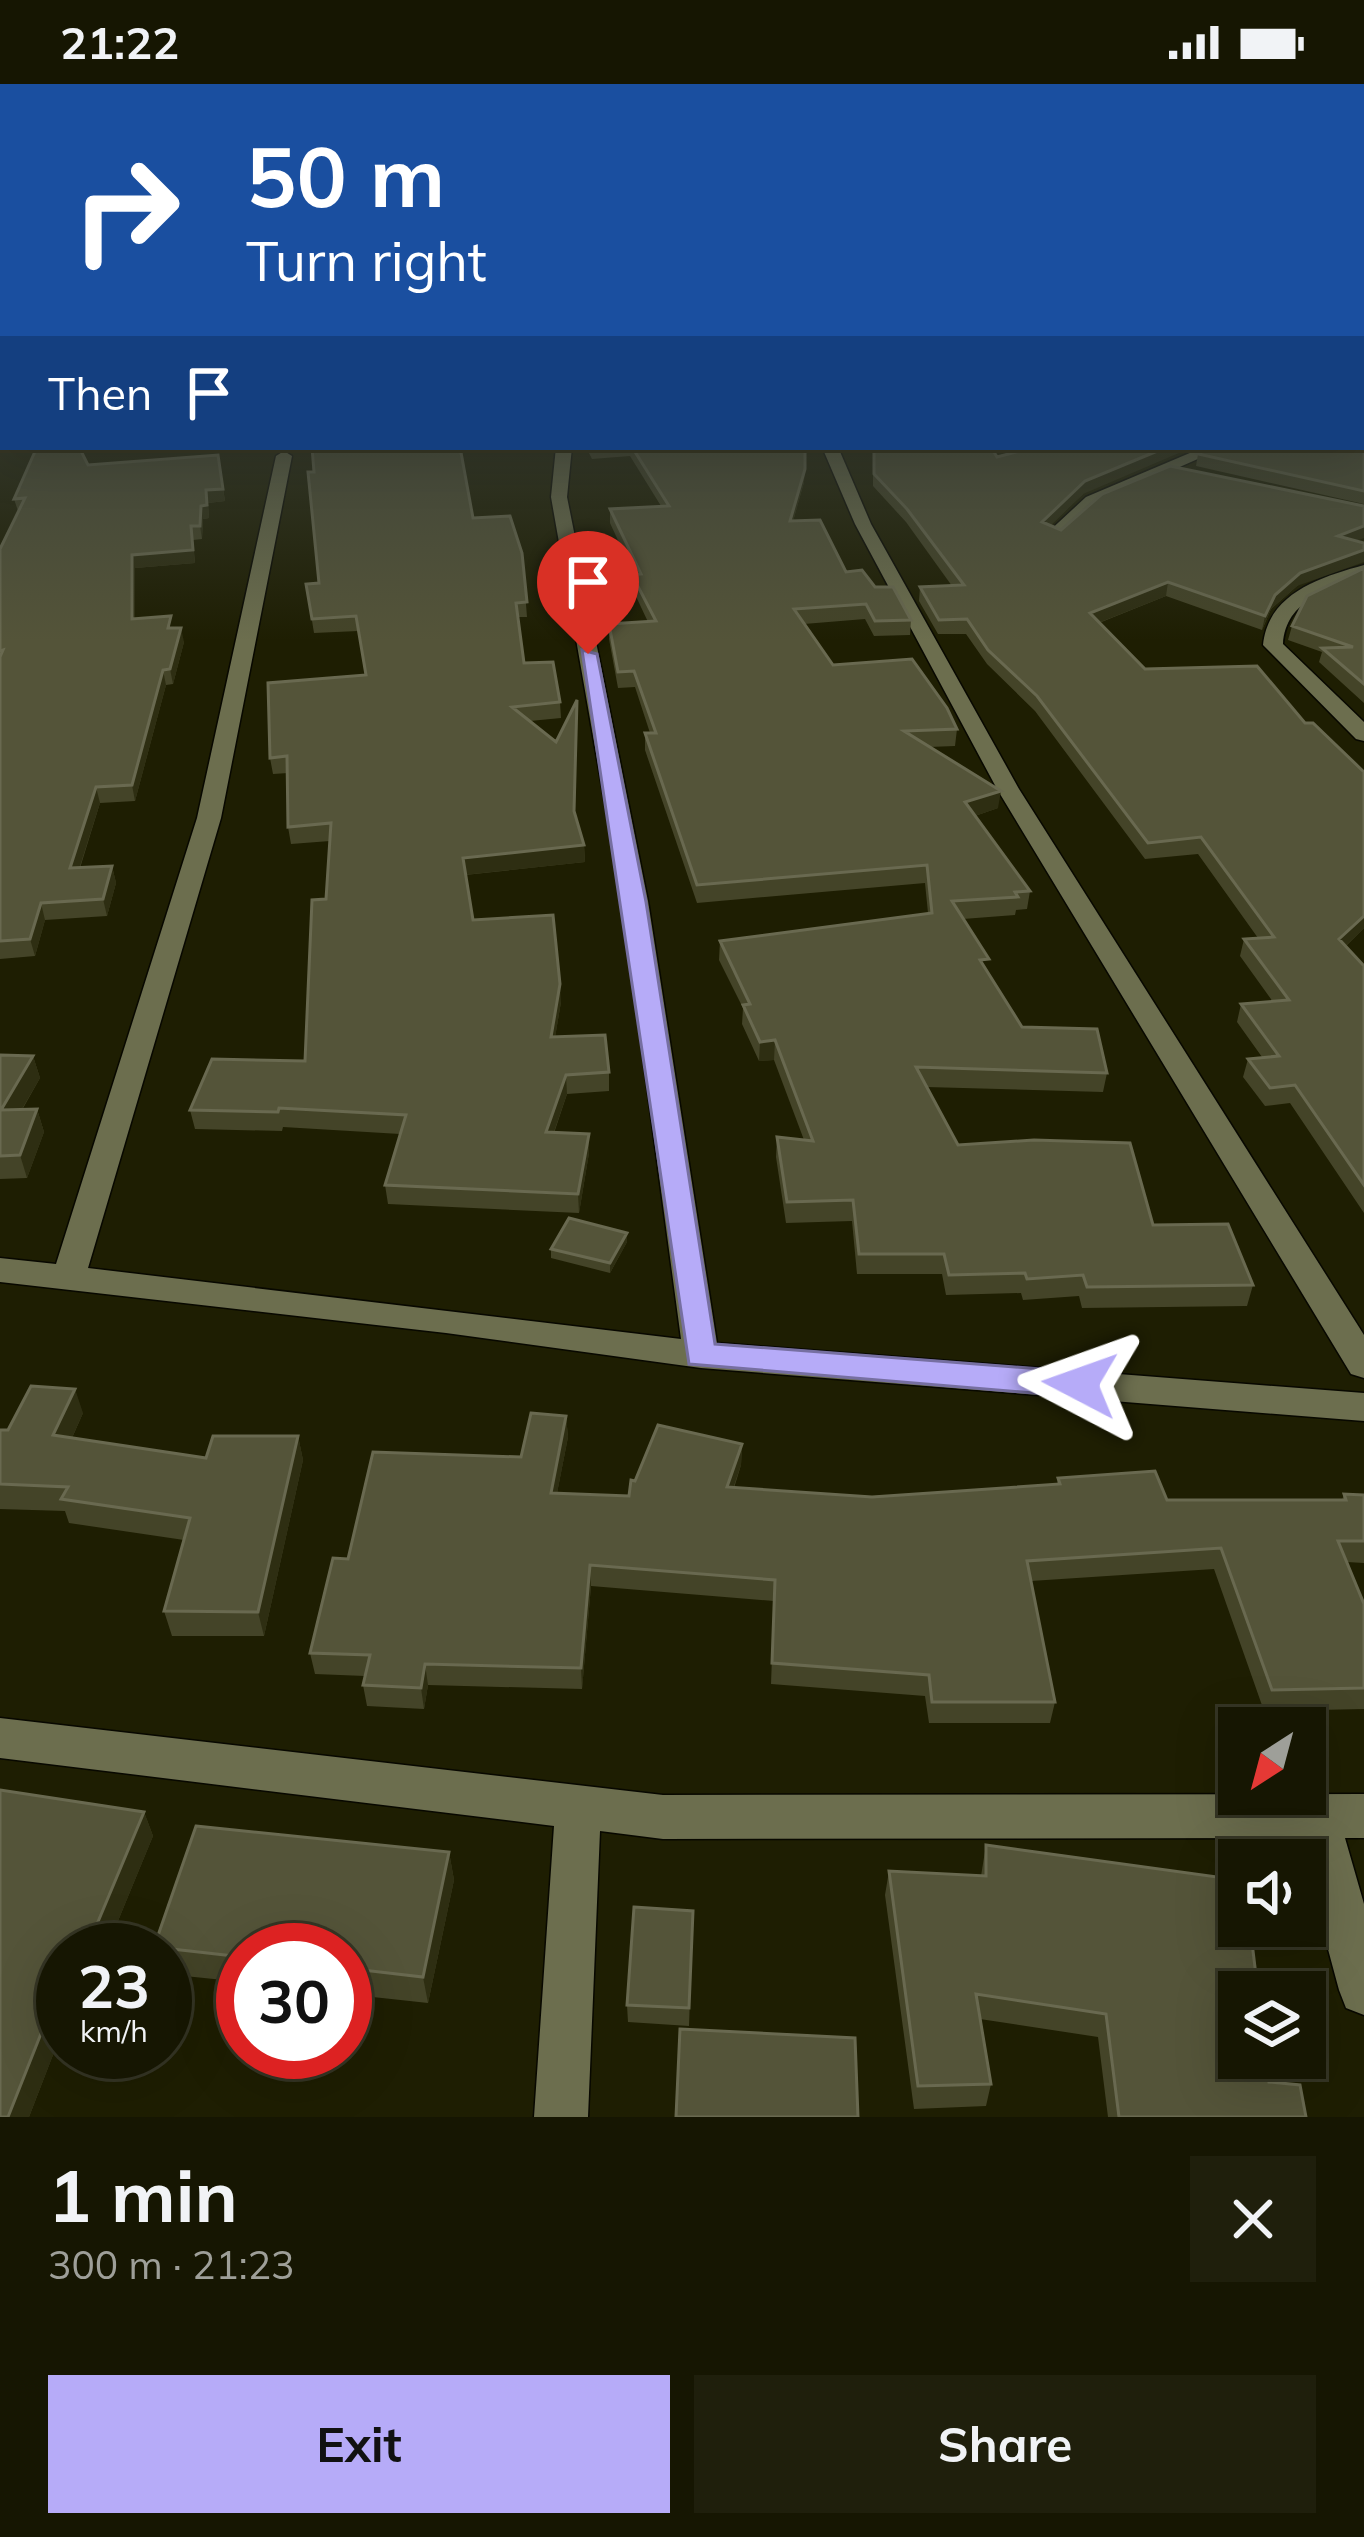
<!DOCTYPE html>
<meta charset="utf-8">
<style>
body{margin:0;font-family:Mulish,sans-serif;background:#1f1f0c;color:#f1f3f6;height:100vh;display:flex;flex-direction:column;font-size:45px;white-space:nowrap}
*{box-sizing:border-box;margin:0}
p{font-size:39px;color:#9e9f99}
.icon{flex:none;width:66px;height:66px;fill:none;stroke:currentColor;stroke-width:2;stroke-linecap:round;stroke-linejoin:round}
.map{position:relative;height:2033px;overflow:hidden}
.side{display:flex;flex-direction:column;background:#161602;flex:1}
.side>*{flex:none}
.hud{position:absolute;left:0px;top:0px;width:1365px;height:366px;box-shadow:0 12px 48px #0002,0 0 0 3px #353524;background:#1a4fa0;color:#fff;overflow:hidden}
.needle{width:78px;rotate:216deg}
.controls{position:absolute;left:1218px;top:1623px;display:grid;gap:24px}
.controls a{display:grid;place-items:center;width:108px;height:108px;border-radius:0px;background:#161602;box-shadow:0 12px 48px #0002,0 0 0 3px #353524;font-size:60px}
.speed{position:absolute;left:36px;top:1839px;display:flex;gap:24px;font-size:60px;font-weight:700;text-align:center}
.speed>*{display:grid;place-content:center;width:156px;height:156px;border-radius:50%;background:#161602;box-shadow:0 12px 48px #0002,0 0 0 3px #353524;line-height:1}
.speed small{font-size:30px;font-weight:400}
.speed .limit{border:18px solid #d22;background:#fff;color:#111}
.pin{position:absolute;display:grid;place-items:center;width:102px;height:102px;color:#fff;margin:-123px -51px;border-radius:50% 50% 50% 0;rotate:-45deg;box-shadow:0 0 12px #0007}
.pin .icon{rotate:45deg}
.me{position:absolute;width:132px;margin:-66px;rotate:274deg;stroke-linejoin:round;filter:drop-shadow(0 0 9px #0008)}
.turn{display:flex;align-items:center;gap:42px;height:252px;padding:0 48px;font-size:54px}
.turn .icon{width:156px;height:156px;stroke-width:2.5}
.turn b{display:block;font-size:84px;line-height:102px}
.then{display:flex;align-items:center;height:114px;padding:0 48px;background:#0003;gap:24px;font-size:45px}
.round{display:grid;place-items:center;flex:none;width:126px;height:126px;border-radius:0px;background:#1f1f0c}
.head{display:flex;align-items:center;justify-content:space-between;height:204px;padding:0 48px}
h1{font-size:72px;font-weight:700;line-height:90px}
.button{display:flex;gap:24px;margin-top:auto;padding:24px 48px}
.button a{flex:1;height:138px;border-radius:0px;background:#b6abf8;color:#111;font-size:48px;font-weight:700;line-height:138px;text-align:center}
.button a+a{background:#1f1f0c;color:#f1f3f6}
.status{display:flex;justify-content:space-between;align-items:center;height:84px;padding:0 60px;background:#161602;direction:ltr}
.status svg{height:33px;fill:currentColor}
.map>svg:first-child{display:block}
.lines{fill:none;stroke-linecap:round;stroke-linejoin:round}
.street-casing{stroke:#080800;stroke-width:3}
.street{fill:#6c6e4e;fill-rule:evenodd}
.wall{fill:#444428}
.shaded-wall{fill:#2e2e12}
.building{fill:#545439;stroke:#696950;stroke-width:3}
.route{fill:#b6abf8;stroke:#766fa1;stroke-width:3}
</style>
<div class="status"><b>21:22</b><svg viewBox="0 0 49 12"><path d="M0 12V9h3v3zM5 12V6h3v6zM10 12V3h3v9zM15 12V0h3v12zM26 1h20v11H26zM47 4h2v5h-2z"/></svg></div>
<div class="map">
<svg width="1364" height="2033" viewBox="0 0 1364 2033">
<rect width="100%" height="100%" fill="#1e1e02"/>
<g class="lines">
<g class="street-casing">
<path id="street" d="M 556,363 L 572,363 L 567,413 L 648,817 L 717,1259 L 1364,1309 L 1364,1337 L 701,1284 L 446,1249 L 0,1198 L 0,1174 L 56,1180 L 197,734 L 276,372 L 284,367 L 292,372 L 221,734 L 88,1184 L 681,1255 L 622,817 L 551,413 Z
M 822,363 L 838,363 L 871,440 L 1019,705 L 1364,1251 L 1364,1294 L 1351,1290 L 997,705 L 855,440 Z
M 1204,363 L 1225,363 L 1098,419 L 1060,455 L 1045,451 L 1086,413 Z
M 1364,481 L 1364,492 C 1329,506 1286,515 1283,560 L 1364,638 L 1364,657 L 1356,655 L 1263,561 C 1268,509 1321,493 1364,481 Z
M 0,1634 L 663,1711 L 1364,1710 L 1364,1754 L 1345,1754 L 1364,1820 L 1364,1931 L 1346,1924 L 1339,1906 L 1298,1754 L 663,1755 L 600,1747 L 588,2033 L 534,2033 L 554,1742 L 0,1674 Z"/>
</g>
<use href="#street" class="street"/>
</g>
<path class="wall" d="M 1364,349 L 1364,420 L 1196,382 L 1198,370 Z
M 312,363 L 516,363 L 516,365 L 460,367 L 473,434 L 522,469 L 527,533 L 518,533 L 524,579 L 560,618 L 561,634 L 530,637 L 556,658 L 577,616 L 575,730 L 584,761 L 585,778 L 465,791 L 473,836 L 561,918 L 555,953 L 609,988 L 609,1007 L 567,1010 L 554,1049 L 589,1050 L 589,1069 L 579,1129 L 388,1120 L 385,1101 L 400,1050 L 283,1043 L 282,1047 L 195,1045 L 190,1026 L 305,977 L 326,815 L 330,757 L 291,760 L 288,743 L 288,689 L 273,690 L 270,674 L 365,591 L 358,547 L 314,549 L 306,500 L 319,499 Z
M 586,363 L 805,363 L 804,398 L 793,437 L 846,488 L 875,503 L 911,536 L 910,551 L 874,552 L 865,535 L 804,540 L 833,581 L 957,645 L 955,662 L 929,663 L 998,724 L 975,732 L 1030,807 L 1027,825 L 1016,826 L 1015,831 L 963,835 L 987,887 L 1022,943 L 1107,989 L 1103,1008 L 926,1003 L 958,1061 L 1153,1141 L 1253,1201 L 1247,1222 L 1082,1224 L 1079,1212 L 1023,1216 L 1021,1209 L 946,1211 L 942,1190 L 857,1190 L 852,1137 L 786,1139 L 776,1073 L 777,1053 L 804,1056 L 774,976 L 759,977 L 742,940 L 743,924 L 719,876 L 720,857 L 928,829 L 925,799 L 697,819 L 645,666 L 645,649 L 650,649 L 635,603 L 618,604 L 609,555 L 609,540 L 648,538 L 633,506 L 632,491 L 634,491 L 610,439 L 610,425 L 661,422 L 630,372 L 592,375 Z
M 873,363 L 997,373 L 1083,410 L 1050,441 L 1061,446 L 1356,457 L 1297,502 L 1271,525 L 1262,546 L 1166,512 L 1099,539 L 1145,585 L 1305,639 L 1364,688 L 1364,844 L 1346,862 L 1364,882 L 1364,1129 L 1290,1019 L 1265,1022 L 1243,993 L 1248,975 L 1262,973 L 1237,938 L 1241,920 L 1273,918 L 1240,872 L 1244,855 L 1258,854 L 1198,770 L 1145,775 L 1035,627 L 987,580 L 966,550 L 938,550 L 919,517 L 920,503 L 952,502 L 906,438 L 873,402 Z
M 218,371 L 225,417 L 208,419 L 209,434 L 203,435 L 202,455 L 193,456 L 195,479 L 135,484 L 135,534 L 173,544 L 184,558 L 173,600 L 166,601 L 135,717 L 100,719 L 80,784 L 112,782 L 116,799 L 107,832 L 45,836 L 35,872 L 0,875 L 0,465 L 18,427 L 14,415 L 88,381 Z
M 1364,484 L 1364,619 L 1319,578 L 1322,568 L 1288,556 L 1292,542 Z
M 0,971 L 33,972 L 40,994 L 22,1026 L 37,1025 L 44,1048 L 27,1094 L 0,1095 Z
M 627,1149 L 627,1158 L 610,1189 L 551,1174 L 551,1165 Z
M 83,1329 L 72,1354 L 206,1374 L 298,1352 L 303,1376 L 264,1552 L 172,1552 L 164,1527 L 184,1456 L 69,1439 L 65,1427 L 0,1425 L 0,1346 L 8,1346 Z
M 566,1332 L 568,1353 L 557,1409 L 629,1412 L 635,1397 L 742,1360 L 741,1381 L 734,1404 L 872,1413 L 1057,1400 L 1058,1394 L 1167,1416 L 1342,1416 L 1344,1410 L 1364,1411 L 1364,1479 L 1347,1478 L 1364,1520 L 1364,1625 L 1264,1627 L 1214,1485 L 1031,1497 L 1055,1618 L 1050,1639 L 929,1639 L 925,1612 L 771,1600 L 774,1517 L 591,1502 L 582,1605 L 428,1601 L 424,1625 L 367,1622 L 363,1601 L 365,1592 L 315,1590 L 310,1569 L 348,1475 L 521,1373 Z
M 0,1706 L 144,1728 L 153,1752 L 106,1866 L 63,1866 L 63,1945 L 29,2033 L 0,2033 Z
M 986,1761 L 1269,1998 L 1306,2033 L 1108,2033 L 1098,1953 L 980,1935 L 991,2000 L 986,2022 L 914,2025 L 885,1811 L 889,1787 L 981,1792 Z
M 449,1768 L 454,1796 L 428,1919 L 345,1910 L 345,1866 L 243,1866 L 243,1898 L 165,1890 L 165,1866 L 156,1866 L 154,1863 Z
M 693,1827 L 689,1942 L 628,1938 L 627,1921 Z"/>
<path class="shaded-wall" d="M 1167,363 L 1193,363 L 1083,410 L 1041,451 L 1042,438 L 1085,397 Z
M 805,385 L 804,398 L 789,452 L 790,437 Z
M 223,405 L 225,417 L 208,419 L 209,434 L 203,435 L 202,455 L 200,442 L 201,422 L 206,406 Z
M 191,442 L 195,479 L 135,484 L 135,549 L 132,535 L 132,471 Z
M 1364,442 L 1364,454 L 1335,465 L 1338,452 Z
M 1364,466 L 1364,478 L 1297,502 L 1271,525 L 1262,546 L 1265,532 L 1275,511 L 1300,489 Z
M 1168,498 L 1166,512 L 1088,543 L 1090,529 Z
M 181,544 L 184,558 L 173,600 L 170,585 Z
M 163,586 L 166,601 L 135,717 L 132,701 Z
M 96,703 L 100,719 L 74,801 L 70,784 Z
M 1001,707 L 998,724 L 963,736 L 965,718 Z
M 584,761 L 585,778 L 464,791 L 463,774 Z
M 112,782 L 116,799 L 107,832 L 103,815 Z
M 41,819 L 45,836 L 35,872 L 30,855 Z
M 1364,832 L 1364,844 L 1334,873 L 1339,855 Z
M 560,900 L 561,918 L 552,972 L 551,953 Z
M 775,956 L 774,976 L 759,977 L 760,958 Z
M 33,972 L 40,994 L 8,1049 L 1,1026 Z
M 566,991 L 567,1010 L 547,1068 L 546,1048 Z
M 37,1025 L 44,1048 L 27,1094 L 20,1071 Z
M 589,1050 L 589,1069 L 579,1129 L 578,1110 Z
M 627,1149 L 627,1158 L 610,1189 L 610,1179 Z
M 75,1305 L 83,1329 L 62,1376 L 53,1351 Z
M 566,1332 L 568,1353 L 553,1430 L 551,1409 Z
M 298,1352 L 303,1376 L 264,1552 L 258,1528 Z
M 742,1360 L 741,1381 L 726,1425 L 727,1403 Z
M 590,1481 L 591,1502 L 582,1605 L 581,1584 Z
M 425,1580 L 428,1601 L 424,1625 L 421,1604 Z
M 144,1728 L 153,1752 L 106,1866 L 98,1866 L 92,1852 Z
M 449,1768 L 454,1796 L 428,1919 L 423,1893 Z
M 80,1850 L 87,1866 L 74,1866 Z
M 63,1894 L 63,1945 L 29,2033 L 8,2033 Z"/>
<path class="building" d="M 0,272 L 3,272 L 3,349 L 0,349 Z
M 1362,349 L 1364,349 L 1364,407 L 1198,370 L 1211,363 L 1362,363 Z
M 37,363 L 79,363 L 88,381 L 218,371 L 223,405 L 206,406 L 207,421 L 201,422 L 200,442 L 191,442 L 193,466 L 132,471 L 132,535 L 171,532 L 168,544 L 181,544 L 170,585 L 163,586 L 132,701 L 96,703 L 70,784 L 112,782 L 103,815 L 41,819 L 30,855 L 0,857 L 0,573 L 3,566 L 0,567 L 0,465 L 25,414 L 14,415 Z
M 312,363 L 460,363 L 473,434 L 510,432 L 522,469 L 527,518 L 516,519 L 524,579 L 553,578 L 560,618 L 512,623 L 556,658 L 577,616 L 574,727 L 584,761 L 463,774 L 473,836 L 553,831 L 560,900 L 551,953 L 605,951 L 609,988 L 566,991 L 546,1048 L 589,1050 L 578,1110 L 385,1101 L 406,1031 L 279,1024 L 278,1028 L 190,1026 L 212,975 L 305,977 L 312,816 L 326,815 L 331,739 L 288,743 L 287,672 L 270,674 L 268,599 L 366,591 L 356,532 L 312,535 L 306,500 L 319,499 L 308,388 L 314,388 Z
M 632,363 L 805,363 L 805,385 L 790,437 L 820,436 L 846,488 L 862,486 L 875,503 L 893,503 L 911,536 L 875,537 L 866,520 L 794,525 L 833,581 L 912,575 L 947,624 L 957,645 L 904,647 L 1001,707 L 965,718 L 1030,807 L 1015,808 L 1018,813 L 952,817 L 989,875 L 980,876 L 1022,943 L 1097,945 L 1107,989 L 916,983 L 958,1061 L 1034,1056 L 1130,1059 L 1153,1141 L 1228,1140 L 1253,1201 L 1087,1203 L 1083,1191 L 1027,1195 L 1025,1189 L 949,1191 L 944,1170 L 859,1170 L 853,1116 L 787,1118 L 777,1053 L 813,1057 L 775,956 L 760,958 L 743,921 L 750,920 L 720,857 L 932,829 L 927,781 L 697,801 L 645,649 L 656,649 L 634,587 L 618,588 L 609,540 L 656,537 L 632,491 L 641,490 L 610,425 L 669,422 Z
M 874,363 L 991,363 L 997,373 L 1035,363 L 1167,363 L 1085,397 L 1042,438 L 1061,446 L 1102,410 L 1170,382 L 1364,422 L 1364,442 L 1338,452 L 1364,459 L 1364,466 L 1300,489 L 1275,511 L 1265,532 L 1168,498 L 1090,529 L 1145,585 L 1257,582 L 1305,639 L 1313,639 L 1364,688 L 1364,832 L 1339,855 L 1364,882 L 1364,1101 L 1295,1001 L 1270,1004 L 1248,975 L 1279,972 L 1241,920 L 1289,916 L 1244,855 L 1274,853 L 1201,753 L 1148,759 L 1037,612 L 988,566 L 967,535 L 939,536 L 920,503 L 964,501 L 907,425 L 874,390 Z
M 1364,484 L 1364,600 L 1322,564 L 1353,563 L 1292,542 L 1307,512 Z
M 0,971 L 33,972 L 1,1026 L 37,1025 L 20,1071 L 0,1072 Z
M 569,1134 L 627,1149 L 610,1179 L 551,1165 Z
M 31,1302 L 75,1305 L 53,1351 L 206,1374 L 213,1352 L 298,1352 L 258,1528 L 164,1527 L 190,1434 L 61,1415 L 68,1403 L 0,1400 L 0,1346 L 8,1346 Z
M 531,1329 L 566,1332 L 551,1409 L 629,1412 L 631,1396 L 635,1397 L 658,1341 L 742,1360 L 727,1403 L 872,1413 L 1060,1400 L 1058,1394 L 1155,1387 L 1167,1416 L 1346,1416 L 1344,1410 L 1364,1411 L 1364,1457 L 1338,1457 L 1364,1520 L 1364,1604 L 1272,1606 L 1221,1464 L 1027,1477 L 1055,1618 L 932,1618 L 929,1591 L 772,1579 L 775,1496 L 590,1481 L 581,1584 L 425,1580 L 421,1604 L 363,1601 L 370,1571 L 310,1569 L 333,1474 L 348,1475 L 373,1368 L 521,1373 Z
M 0,1706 L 144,1728 L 92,1852 L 80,1850 L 74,1866 L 63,1866 L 63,1894 L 8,2033 L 0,2033 Z
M 196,1742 L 449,1768 L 423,1893 L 345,1884 L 345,1866 L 243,1866 L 243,1873 L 154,1863 Z
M 986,1761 L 1239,1796 L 1239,1842 L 1250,1842 L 1258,1908 L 1239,1908 L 1239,1974 L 1266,1974 L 1269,1998 L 1300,2001 L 1306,2033 L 1119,2033 L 1106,1930 L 976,1910 L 991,2000 L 918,2002 L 889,1787 L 986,1792 Z
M 634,1823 L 693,1827 L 689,1924 L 627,1921 Z
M 680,1945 L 855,1954 L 858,2033 L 676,2033 Z"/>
<linearGradient id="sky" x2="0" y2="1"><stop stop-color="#101001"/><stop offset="0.49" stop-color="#3b4139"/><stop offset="1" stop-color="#3b4139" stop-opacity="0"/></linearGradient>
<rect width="1364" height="557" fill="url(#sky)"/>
<path class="route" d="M 582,566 L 597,570 L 646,818 L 715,1260 L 1080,1288 L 1091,1292 L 1096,1300 L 1091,1309 L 1080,1313 L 689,1280 Z"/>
</svg>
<div class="controls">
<a><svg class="needle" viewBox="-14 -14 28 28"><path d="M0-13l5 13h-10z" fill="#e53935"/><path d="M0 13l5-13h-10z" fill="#9e9f99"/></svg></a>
<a><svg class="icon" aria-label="sound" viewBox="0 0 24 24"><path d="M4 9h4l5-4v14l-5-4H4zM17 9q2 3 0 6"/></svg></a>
<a><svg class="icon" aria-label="layers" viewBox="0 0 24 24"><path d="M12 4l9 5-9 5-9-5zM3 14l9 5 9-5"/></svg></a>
</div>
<div class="speed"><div>23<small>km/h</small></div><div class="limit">30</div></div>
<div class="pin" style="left:588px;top:570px;background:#d93025"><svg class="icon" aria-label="arrive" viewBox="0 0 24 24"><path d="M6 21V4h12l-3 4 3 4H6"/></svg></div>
<svg class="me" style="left:1080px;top:1300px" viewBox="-20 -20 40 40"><path d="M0-17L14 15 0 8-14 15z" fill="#b6abf8" stroke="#fff" stroke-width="4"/></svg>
<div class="hud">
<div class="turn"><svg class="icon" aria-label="right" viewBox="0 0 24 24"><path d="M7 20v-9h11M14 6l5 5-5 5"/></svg><div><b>50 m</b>Turn right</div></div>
<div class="then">Then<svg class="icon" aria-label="arrive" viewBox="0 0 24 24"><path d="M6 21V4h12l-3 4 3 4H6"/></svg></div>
</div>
</div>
<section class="side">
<div class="head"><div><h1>1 min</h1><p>300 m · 21:23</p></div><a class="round"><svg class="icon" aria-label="close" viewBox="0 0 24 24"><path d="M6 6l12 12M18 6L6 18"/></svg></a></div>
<div class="button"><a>Exit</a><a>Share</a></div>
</section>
